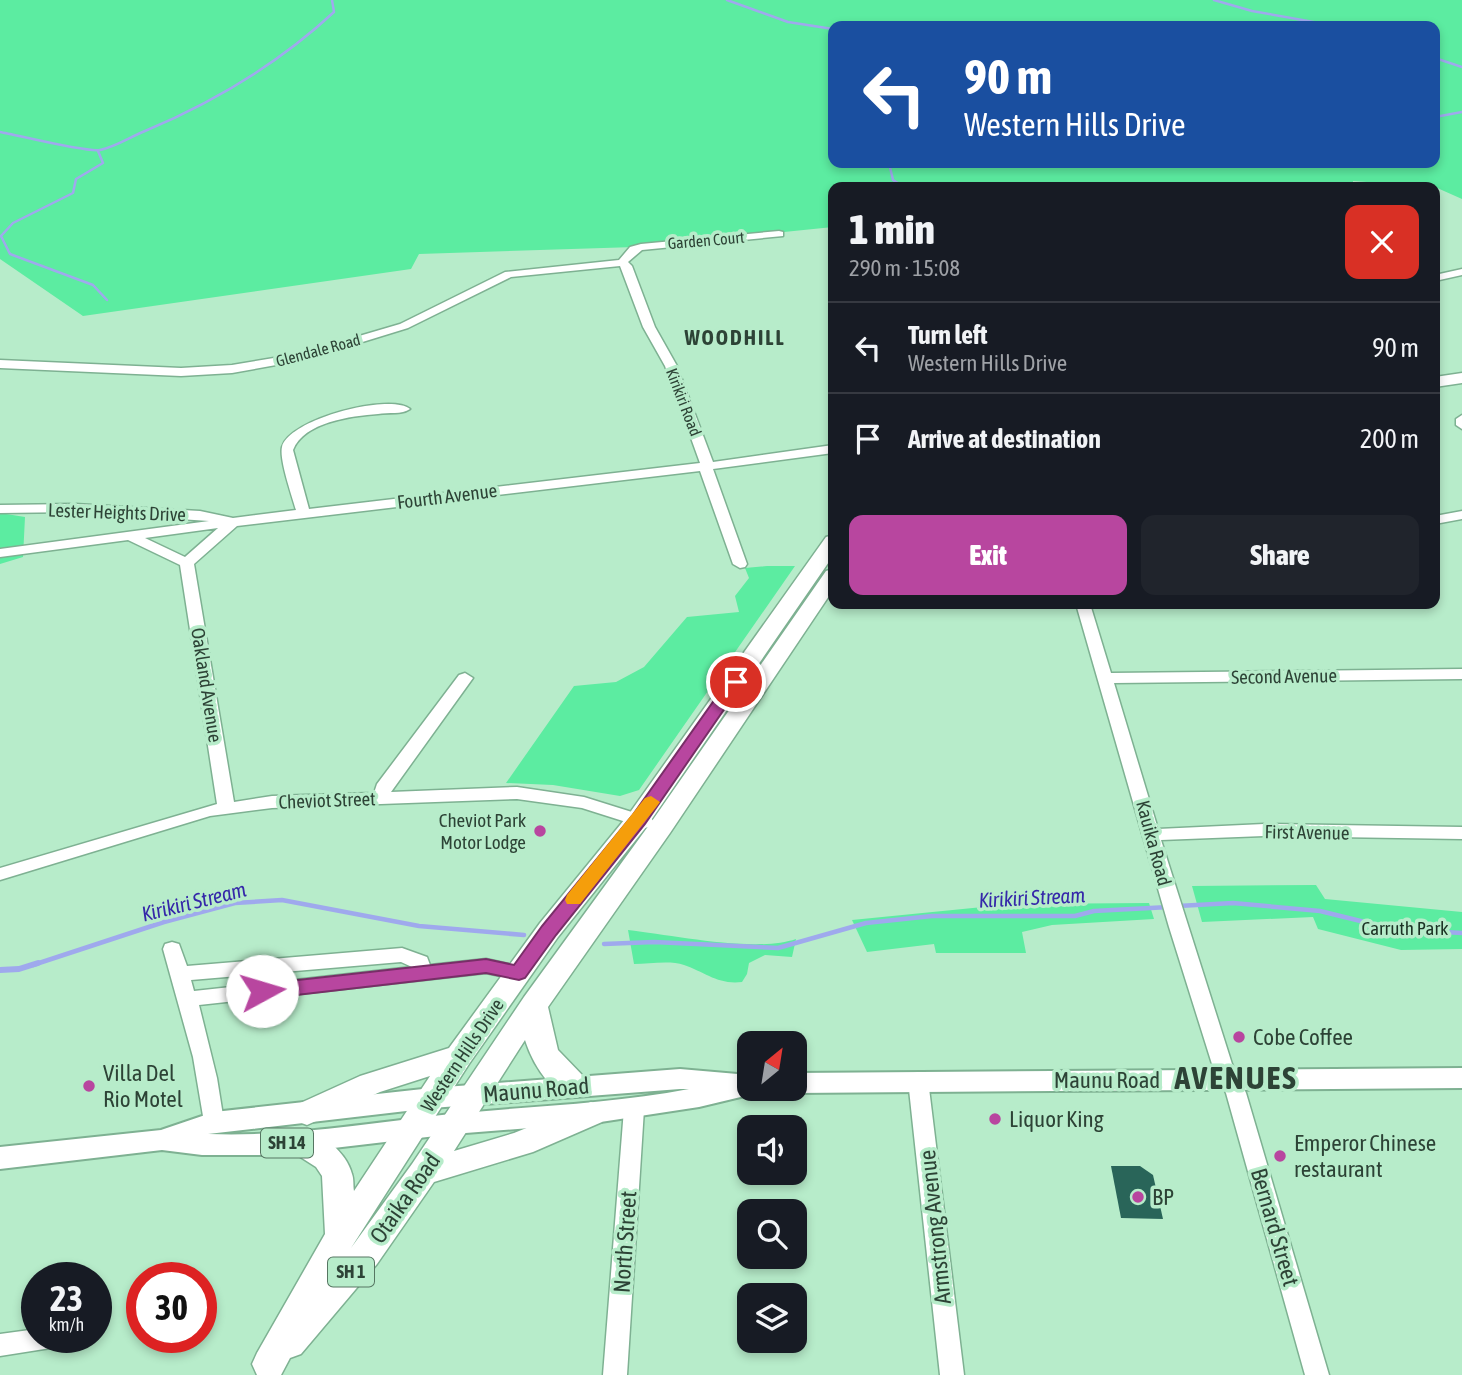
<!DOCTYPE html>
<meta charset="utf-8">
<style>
body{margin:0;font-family:"Asap Condensed",sans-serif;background:#20242c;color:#f1f3f6;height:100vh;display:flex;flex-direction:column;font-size:26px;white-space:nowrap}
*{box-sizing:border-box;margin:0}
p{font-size:23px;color:#9ea1a6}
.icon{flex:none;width:38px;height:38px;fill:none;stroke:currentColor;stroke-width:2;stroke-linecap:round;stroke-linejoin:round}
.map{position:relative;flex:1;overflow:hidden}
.drawer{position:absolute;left:828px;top:182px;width:612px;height:427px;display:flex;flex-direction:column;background:#171b24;border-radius:14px;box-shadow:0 4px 10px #0003}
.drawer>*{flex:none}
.guide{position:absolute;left:828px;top:21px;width:612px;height:147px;border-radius:14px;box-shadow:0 4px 10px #0003;background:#1a4fa0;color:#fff;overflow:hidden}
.needle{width:46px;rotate:30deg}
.buttons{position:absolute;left:737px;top:1031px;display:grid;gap:14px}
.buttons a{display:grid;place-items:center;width:70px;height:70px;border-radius:14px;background:#171b24;box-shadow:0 4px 10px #0003;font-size:35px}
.speed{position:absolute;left:21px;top:1262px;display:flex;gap:14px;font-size:35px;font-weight:700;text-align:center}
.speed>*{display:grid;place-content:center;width:91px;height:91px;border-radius:50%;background:#171b24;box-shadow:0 4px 10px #0003;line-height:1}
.speed small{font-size:18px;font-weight:400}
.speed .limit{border:10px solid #d22;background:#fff;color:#111}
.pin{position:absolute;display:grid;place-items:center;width:60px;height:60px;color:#fff;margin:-30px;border:4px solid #fff;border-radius:50%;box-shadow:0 2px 7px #0007}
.me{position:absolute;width:77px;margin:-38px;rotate:84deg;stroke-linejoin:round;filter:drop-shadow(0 0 5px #0008)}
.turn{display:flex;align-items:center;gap:24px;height:147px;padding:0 21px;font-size:32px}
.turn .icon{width:91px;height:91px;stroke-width:2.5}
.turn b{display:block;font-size:49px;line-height:60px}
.round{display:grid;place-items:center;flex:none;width:74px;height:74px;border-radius:14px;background:#20242c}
.overview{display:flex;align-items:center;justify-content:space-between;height:119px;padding:0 21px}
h1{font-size:42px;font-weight:800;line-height:52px}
.cta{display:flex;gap:14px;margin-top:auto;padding:14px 21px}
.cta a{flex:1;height:80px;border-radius:14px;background:#b8469f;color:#fff;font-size:28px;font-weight:800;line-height:80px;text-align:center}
.cta a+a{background:#20242c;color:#f1f3f6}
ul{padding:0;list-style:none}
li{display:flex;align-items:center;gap:21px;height:91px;padding:0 21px;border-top:2px solid #363941}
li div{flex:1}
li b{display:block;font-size:26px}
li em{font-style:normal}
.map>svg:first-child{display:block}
.green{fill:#5ceca1;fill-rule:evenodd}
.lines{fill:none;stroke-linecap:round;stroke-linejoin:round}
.stream-far2{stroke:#9fa9ed;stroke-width:2.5}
.stream-far1{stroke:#9fa9ed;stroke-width:4.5}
.stream{stroke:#9fa9ed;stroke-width:6}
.building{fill:#296559}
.minor-casing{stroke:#7eb192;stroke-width:3}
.major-casing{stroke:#7eb192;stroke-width:4}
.highway-casing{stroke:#7eb192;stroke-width:3}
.minor{fill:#fff;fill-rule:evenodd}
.major{fill:#fff;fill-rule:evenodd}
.highway{fill:#fff;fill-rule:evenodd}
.route{fill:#b8469f;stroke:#782e67;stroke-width:2}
.slow{fill:#f59e0b}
.poi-dot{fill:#b8469f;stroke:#b7ecca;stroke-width:2.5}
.labels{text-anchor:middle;stroke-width:7;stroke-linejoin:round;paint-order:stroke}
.far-street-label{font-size:16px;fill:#2d4336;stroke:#b7ecca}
.shield{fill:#b7ecca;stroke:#567662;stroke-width:2}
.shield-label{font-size:18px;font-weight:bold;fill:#2d4336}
.street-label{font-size:19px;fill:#2d4336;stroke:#b7ecca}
.poi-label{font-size:19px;fill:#2d4336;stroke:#b7ecca;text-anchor:end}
.park-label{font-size:19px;fill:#1b3224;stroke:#b7ecca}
.far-district-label{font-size:21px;font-weight:bold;letter-spacing:2px;fill:#2d4336;stroke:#b7ecca}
.water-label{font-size:21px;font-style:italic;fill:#3527a9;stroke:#b7ecca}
.near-poi-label{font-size:23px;fill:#2d4336;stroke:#b7ecca;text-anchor:start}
.near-street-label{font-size:23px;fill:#2d4336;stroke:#b7ecca}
.near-district-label{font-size:32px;font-weight:bold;letter-spacing:2px;fill:#2d4336;stroke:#b7ecca}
</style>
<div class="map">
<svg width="1462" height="1375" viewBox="0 0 1462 1375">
<rect width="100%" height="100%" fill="#b7ecca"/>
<path class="green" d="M 0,0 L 1462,0 L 1462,199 L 1435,187 L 1353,181 L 1353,187 L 833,187 L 833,227 L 635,247 L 419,254 L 411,269 L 83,316 L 0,259 ZM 833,26 L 1435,26 L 1435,163 L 833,163 Z
M 0,513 L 25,517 L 23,557 L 0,564 Z
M 767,566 L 795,566 L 639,790 L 620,796 L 553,785 L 506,783 L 574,686 L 616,682 L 644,667 L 687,617 L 739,612 L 735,596 L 749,578 L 745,568 Z
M 1316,885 L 1325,899 L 1462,912 L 1462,949 L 1401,950 L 1318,929 L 1313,917 L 1202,922 L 1192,886 Z
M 1149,903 L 1154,919 L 1052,925 L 1022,932 L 1026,953 L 936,953 L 934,944 L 867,952 L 852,920 L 1013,904 Z
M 628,930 C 673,935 755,953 796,939 L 792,957 L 765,955 L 749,963 L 747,974 L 742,982 C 718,985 705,972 684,965 C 670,960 649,964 634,964 Z"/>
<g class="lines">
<path class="stream-far2" d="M 727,0 L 788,22 L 833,29
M 1214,0 L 1252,11 L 1336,26
M 1435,58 L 1462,67
M 1435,117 L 1462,112
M 0,132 C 17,135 88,153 100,150 C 115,147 130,137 145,131 C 214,102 278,64 334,12 L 332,0
M 98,151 L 103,163 L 76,179 L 73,193 L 13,223 L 1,236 L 10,254 L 93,285 L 107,300
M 889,163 L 893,180 L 904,187"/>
<path class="stream-far1" d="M 1178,906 L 1233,903 L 1320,911 L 1393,929 L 1462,933
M 604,944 L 654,942 L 778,948 L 866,923 L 932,916 L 1075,916 L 1094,911 L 1169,907
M 33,965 L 164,922 L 235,903 L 282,900 L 419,926 L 524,935"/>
<path class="stream" d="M 0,970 L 19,969 L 38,963"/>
</g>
<path class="building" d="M 1111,1166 L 1140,1166 L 1153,1175 L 1163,1219 L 1121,1218 Z"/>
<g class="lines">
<g class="minor-casing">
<path id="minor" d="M 779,231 L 783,232 L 783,236 L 642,250 L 628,262 L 632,266 L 655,327 L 677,366 L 713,462 L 833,445 L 833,453 L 713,469 L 747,564 L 745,567 L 740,568 L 733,564 L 700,471 L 237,526 L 194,564 L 234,802 L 272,796 L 374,793 L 377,784 L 459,675 L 465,673 L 473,678 L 391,792 L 517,787 L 584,797 L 651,818 L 654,822 L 651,826 L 645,828 L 582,808 L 517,799 L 272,808 L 210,816 L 0,880 L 0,868 L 217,804 L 180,565 L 128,540 L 0,557 L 0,549 L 209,521 L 75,512 L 0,513 L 0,505 L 75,504 L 200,511 L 233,518 L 296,510 C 292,496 279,459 282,447 C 289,419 390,393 410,409 C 402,415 388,412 378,414 C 351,416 304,422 293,450 L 309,509 L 700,463 L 665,366 L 643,327 L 620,266 L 511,277 L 408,328 L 304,360 L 232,373 L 181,376 L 0,368 L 0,360 L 181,368 L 232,365 L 298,354 L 400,324 L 505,272 L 619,260 L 630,247 L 641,244 ZM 218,528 L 185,557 L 145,538 Z
M 1462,269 L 1462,275 L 1435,281 L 1435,275 Z
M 1462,415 L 1462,429 L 1456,425 L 1456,419 Z
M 1462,511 L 1462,519 L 1435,524 L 1435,516 Z
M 1076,604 L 1090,604 L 1111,673 L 1462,669 L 1462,679 L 1114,683 L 1158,829 L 1264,824 L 1462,827 L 1462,839 L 1264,836 L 1161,840 L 1232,1064 L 1246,1093 L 1329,1375 L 1305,1375 L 1226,1093 L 1212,1064 L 1169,927 Z
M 172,942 L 179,944 L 187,966 L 402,948 L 427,957 L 430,965 L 486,959 L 526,968 L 529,973 L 526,978 L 519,980 L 486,973 L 199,1005 L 217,1078 L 224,1122 L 221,1128 L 214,1130 L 207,1128 L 204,1122 L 193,1057 L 163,949 L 165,944 ZM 401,962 L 412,967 L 194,991 L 191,980 Z
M 918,1072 L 925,1074 L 928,1080 L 964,1375 L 940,1375 L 908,1080 L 911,1074 Z
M 634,1101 L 641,1103 L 644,1109 L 627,1375 L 603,1375 L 624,1109 L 627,1103 Z
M 37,1329 L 37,1337 L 69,1337 L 65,1344 L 57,1347 L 0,1356 L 0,1334 Z"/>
</g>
<g class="major-casing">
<path id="major" d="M 1462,1068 L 1462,1088 L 794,1093 L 784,1088 L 794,1088 L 794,1073 Z
M 680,1069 L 749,1075 L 749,1088 L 760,1088 L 749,1095 L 699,1107 L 594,1123 L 453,1134 L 274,1155 L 202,1155 L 162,1150 L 0,1169 L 0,1147 L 161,1130 L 214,1112 L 432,1088 ZM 680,1089 L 689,1089 C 611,1104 531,1106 451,1114 C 370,1123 290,1137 208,1134 L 432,1108 Z"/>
</g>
<g class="highway-casing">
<path id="highway" d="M 1462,373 L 1462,383 L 1435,387 L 1435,377 Z
M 833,535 L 833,556 L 647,826 L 558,937 L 469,1064 L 351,1248 L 412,1164 L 524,997 L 652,821 L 826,571 L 833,569 L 833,590 L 670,833 L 548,1007 L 558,1050 L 586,1079 L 591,1087 L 586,1095 C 556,1105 533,1065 525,1040 L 454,1151 L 514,1133 L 591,1102 L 602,1106 L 606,1114 L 602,1122 L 533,1152 L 434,1182 L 377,1264 L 301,1354 L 290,1358 L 281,1375 L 257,1375 L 252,1364 L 257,1353 L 325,1234 L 322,1176 L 316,1167 L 291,1151 L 287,1142 L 291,1133 C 315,1125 346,1150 352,1174 C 354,1179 353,1186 354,1191 L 430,1076 L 380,1092 L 307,1125 L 296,1121 L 292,1113 L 296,1105 L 360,1076 L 449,1048 L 540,923 L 629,814 L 826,537 Z"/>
</g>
<use href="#minor" class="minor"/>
<use href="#major" class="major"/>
<use href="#highway" class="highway"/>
</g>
<path class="route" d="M 736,677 L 743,682 L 645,824 L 556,935 L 525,978 L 519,980 L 486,973 L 262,999 L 255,996 L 252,991 L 255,986 L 262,984 L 486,959 L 514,965 L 542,926 L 632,816 L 730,678 Z"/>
<path class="slow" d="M 651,796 L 660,802 L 657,806 L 580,904 L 567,904 L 565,900 L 567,895 L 645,798 Z"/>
<g class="poi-dot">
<circle cx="540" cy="831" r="7"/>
<circle cx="1239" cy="1037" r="7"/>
<circle cx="89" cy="1086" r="7"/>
<circle cx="995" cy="1119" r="7"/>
<circle cx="1280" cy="1156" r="7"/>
<circle cx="1138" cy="1197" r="7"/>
</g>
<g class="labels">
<g class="far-street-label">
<text transform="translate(706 240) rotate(-5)" y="6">Garden Court</text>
<text transform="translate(318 350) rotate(-15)" y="6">Glendale Road</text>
<text transform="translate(684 402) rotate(69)" y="6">Kirikiri Road</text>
</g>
<g class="shield">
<rect x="261" y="1128.5" width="52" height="29" rx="5"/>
<rect x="328" y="1257.5" width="46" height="29" rx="5"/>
</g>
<g class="shield-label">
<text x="287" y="1149">SH 14</text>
<text x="351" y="1278">SH 1</text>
</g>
<g class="street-label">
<text transform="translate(447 496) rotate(-7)" y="7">Fourth Avenue</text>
<text transform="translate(117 512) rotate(2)" y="7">Lester Heights Drive</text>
<text transform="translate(1284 676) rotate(-1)" y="7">Second Avenue</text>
<text transform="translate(207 685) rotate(81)" y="7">Oakland Avenue</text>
<text transform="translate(327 800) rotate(-2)" y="7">Cheviot Street</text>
<text transform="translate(1307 832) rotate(1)" y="7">First Avenue</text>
<text transform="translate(1154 843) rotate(75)" y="7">Kauika Road</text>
<text transform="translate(462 1055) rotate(-56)" y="7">Western Hills Drive</text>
</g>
<g class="poi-label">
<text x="526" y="827">Cheviot Park<tspan x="526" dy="22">Motor Lodge</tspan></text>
</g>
<g class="park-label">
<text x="1405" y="935">Carruth Park</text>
</g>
<g class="far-district-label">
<text x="735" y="345">WOODHILL</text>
</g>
<g class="water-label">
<text transform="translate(1032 898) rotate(-3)" y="7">Kirikiri Stream</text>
<text transform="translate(194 902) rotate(-14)" y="7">Kirikiri Stream</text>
</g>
<g class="near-poi-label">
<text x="1253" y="1045">Cobe Coffee</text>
<text x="103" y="1081">Villa Del<tspan x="103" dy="26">Rio Motel</tspan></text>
<text x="1009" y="1127">Liquor King</text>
<text x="1294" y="1151">Emperor Chinese<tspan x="1294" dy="26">restaurant</tspan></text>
<text x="1152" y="1205">BP</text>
</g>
<g class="near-street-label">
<text x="1107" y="1088">Maunu Road</text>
<text transform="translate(536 1090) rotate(-5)" y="8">Maunu Road</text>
<text transform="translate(405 1198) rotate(-55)" y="8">Otaika Road</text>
<text transform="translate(935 1227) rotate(-96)" y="8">Armstrong Avenue</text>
<text transform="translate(1275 1227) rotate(74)" y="8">Bernard Street</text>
<text transform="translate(625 1242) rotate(-86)" y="8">North Street</text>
</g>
<g class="near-district-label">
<text x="1236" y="1089">AVENUES</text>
</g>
</g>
</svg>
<div class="buttons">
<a><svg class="needle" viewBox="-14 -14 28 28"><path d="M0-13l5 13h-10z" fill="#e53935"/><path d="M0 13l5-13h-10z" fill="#9ea1a6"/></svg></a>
<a><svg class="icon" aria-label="sound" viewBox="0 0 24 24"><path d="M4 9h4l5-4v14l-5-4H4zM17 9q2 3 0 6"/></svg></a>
<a><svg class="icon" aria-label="search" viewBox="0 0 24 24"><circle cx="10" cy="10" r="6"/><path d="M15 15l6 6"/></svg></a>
<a><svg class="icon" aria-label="layers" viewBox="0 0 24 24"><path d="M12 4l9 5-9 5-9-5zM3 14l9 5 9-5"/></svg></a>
</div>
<div class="speed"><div>23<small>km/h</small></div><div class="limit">30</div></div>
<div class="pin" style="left:736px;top:682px;background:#d93025"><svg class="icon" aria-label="arrive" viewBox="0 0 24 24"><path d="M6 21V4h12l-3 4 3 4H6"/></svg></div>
<svg class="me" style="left:262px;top:991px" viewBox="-20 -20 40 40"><circle r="19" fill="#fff"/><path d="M0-13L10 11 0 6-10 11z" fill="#b8469f"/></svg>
<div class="guide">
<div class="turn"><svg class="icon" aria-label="left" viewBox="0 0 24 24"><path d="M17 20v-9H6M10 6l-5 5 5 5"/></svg><div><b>90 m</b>Western Hills Drive</div></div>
</div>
<section class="drawer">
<div class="overview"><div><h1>1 min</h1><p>290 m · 15:08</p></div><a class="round" style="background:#d93025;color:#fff"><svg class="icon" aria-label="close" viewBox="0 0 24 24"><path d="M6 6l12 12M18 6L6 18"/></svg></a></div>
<ul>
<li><svg class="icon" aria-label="left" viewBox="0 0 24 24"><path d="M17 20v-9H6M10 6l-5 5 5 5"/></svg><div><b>Turn left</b><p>Western Hills Drive</p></div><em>90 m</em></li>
<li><svg class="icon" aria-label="arrive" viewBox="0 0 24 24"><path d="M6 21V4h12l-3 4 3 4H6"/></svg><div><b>Arrive at destination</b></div><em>200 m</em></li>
</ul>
<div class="cta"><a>Exit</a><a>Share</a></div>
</section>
</div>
